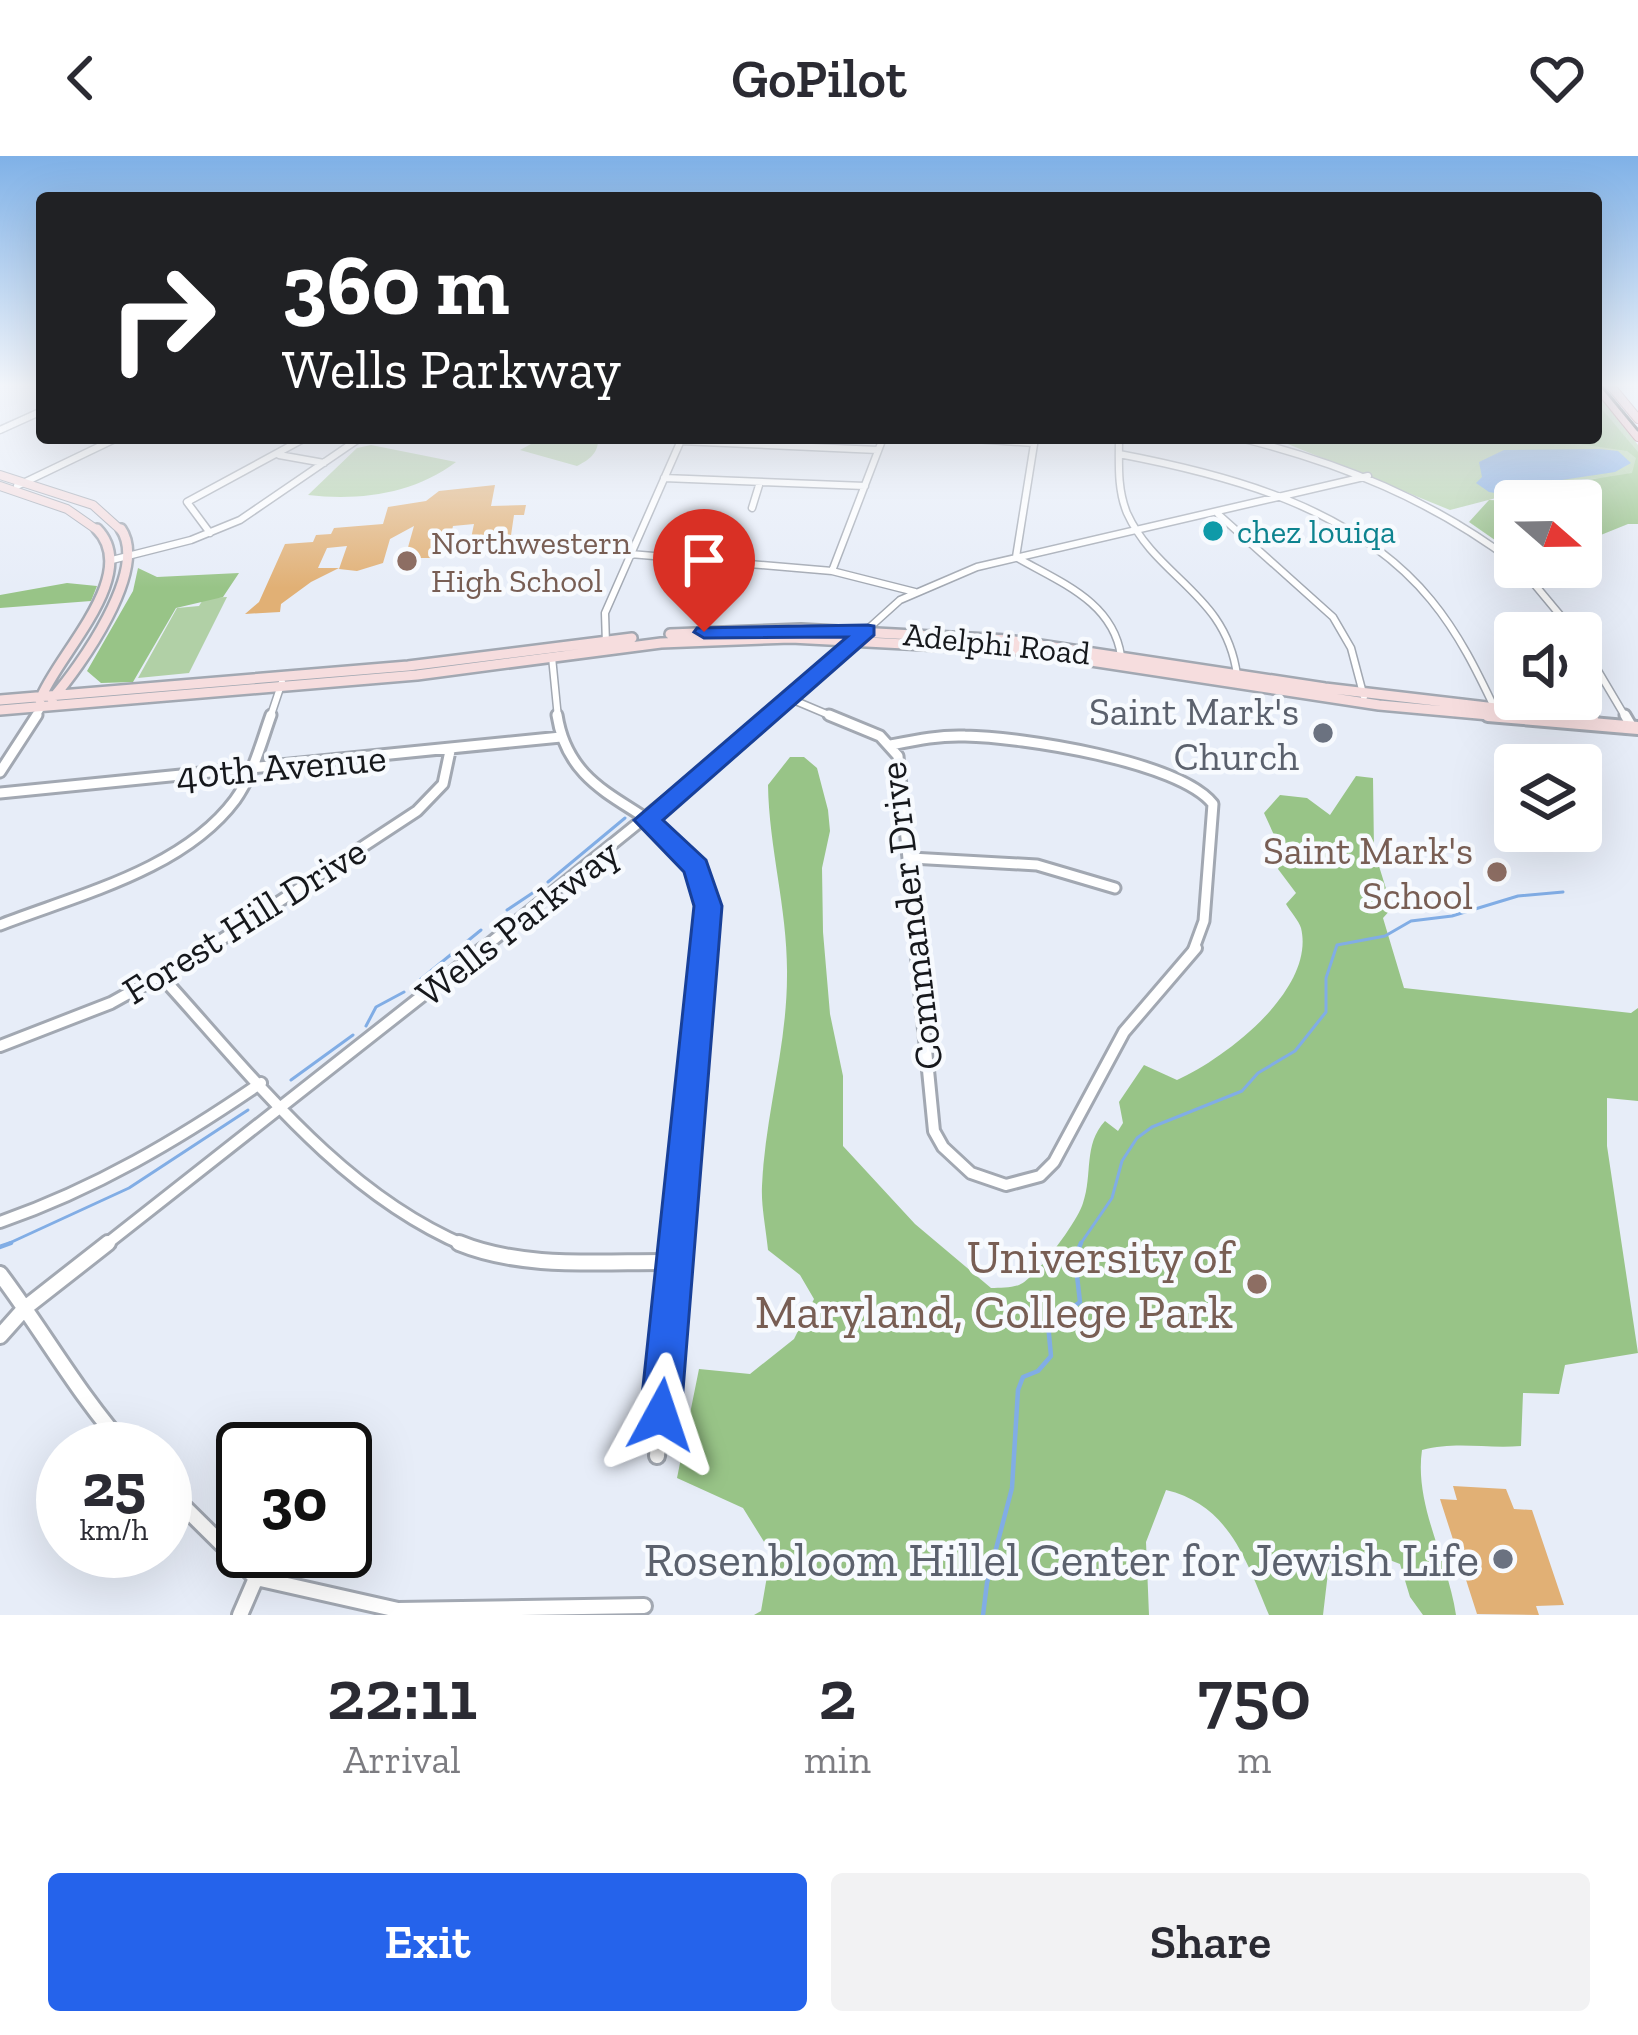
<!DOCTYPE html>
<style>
body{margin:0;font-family:"Zilla Slab",serif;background:#f2f2f3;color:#2b2b33;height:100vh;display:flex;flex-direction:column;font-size:45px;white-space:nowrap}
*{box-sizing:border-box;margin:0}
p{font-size:39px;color:#7c7c81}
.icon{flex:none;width:66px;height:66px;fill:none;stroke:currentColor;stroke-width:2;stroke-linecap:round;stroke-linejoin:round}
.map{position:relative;height:1459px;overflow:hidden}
.side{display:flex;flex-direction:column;background:#fff;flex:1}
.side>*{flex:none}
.hud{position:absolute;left:36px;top:36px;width:1566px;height:252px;border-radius:12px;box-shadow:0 12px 48px #0002;background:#202124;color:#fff;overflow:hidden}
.needle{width:78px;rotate:110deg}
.fabs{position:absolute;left:1494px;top:324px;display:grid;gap:24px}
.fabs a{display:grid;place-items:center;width:108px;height:108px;border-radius:12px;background:#fff;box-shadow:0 12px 48px #0002;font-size:60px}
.speed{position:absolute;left:36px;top:1266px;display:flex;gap:24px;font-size:60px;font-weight:700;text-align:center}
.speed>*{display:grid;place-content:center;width:156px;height:156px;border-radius:50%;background:#fff;box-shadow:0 12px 48px #0002;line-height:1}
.speed small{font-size:30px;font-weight:400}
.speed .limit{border:6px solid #111;border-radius:18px;background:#fff;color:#111}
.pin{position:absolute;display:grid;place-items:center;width:102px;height:102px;color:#fff;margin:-123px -51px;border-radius:50% 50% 50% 0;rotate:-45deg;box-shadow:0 0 12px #0007}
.pin .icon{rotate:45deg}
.me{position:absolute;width:132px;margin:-66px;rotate:5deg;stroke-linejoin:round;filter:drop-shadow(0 0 9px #0008)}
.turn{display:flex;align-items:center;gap:42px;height:252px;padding:0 48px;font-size:54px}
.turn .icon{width:156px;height:156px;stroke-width:2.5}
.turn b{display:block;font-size:84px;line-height:102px}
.eta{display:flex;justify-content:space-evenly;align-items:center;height:204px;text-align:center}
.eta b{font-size:72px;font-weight:600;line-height:84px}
.action{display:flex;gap:24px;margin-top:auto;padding:24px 48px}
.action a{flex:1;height:138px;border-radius:12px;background:#2563eb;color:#fff;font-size:48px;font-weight:600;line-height:138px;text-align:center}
.action a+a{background:#f2f2f3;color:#2b2b33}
header{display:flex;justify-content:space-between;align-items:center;height:156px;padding:0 48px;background:#fff;font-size:54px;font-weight:600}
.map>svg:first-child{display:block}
.green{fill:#b1d0a6}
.forest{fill:#98c487}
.water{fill:#81ade5}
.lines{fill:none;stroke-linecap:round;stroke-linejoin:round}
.stream-far1{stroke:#81ade5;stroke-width:3}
.stream{stroke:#81ade5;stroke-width:4.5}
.building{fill:#e1b075}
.minor-far3-casing{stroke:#a2a8b2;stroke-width:9}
.minor-far2-casing{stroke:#a2a8b2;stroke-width:15}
.minor-far1-casing{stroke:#a2a8b2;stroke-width:16}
.minor-casing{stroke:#a2a8b2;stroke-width:20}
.tertiary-casing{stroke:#a2a8b2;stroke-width:9}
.secondary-far2-casing{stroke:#a2a8b2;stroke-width:10}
.secondary-far1-casing{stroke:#a2a8b2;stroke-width:14}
.secondary-casing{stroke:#a2a8b2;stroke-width:18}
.primary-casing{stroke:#9b6568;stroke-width:10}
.minor-far3{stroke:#fff;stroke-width:6}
.minor-far2{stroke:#fff;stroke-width:9}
.minor-far1{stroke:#fff;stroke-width:10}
.minor{stroke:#fff;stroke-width:14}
.tertiary{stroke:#fff;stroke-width:6}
.secondary-far2{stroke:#f6ddde;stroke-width:8}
.secondary-far1{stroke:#f6ddde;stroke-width:9}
.secondary{stroke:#f6ddde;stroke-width:12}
.primary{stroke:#eebbbd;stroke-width:8}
.tram{stroke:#2b2e32;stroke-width:3}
.route{fill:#2563eb;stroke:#184099;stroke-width:3}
.culture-dot{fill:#0f9aa8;stroke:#f7fafe;stroke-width:4.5}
.education-dot{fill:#8d6e63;stroke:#f7fafe;stroke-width:4.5}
.worship-dot{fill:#6b7280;stroke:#f7fafe;stroke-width:4.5}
.labels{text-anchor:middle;stroke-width:9;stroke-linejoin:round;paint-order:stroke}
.far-culture-label{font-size:33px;fill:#0d838f;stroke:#f7fafe;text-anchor:start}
.far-education-label{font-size:33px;fill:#785e54;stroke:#f7fafe;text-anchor:start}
.far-street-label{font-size:33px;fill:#16181c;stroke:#f7fafe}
.worship-label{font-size:39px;fill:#5b616d;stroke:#f7fafe;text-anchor:end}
.street-label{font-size:39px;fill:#16181c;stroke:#f7fafe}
.education-label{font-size:39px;fill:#785e54;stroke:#f7fafe;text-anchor:end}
.near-education-label{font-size:48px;fill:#785e54;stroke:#f7fafe;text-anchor:end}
.near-worship-label{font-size:48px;fill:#5b616d;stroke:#f7fafe;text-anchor:end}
</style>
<header><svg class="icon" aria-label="back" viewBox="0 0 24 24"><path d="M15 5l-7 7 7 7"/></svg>GoPilot<svg class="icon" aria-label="heart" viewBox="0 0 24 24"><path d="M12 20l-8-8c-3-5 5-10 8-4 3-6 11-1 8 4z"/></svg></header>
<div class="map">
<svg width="1638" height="1459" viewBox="0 0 1638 1459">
<rect width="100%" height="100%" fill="#e7edf8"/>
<path class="green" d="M 1596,236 L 1638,289 L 1638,321 L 1566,324 L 1450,354 L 1273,282 L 1596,282 Z
M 542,282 L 598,282 C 599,297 589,304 577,310 L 520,294 Z
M 371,289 L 456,306 C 414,338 359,345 308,339 L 357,292 Z
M 227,441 L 189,517 L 138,522 L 177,452 L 199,450 L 204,442 Z"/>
<path class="forest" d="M 1596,246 L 1638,296 L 1638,368 L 1628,368 L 1581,387 L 1581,345 L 1518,345 L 1543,331 L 1632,317 L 1636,302 L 1627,295 L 1538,282 L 1596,282 Z
M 1489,344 L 1516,345 L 1515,398 L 1469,366 Z
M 138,412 L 157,421 L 239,417 L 223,441 L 176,452 L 133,526 L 101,527 L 87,515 L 133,435 Z
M 67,427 L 97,430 L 91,445 L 0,452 L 0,439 Z
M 790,601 L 804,601 L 817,612 L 828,654 L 830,675 L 822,712 L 823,776 L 830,858 L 843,920 L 843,990 L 915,1068 L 991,1132 C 1000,1132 1011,1132 1019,1129 C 1036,1122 1078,1065 1083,1047 C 1093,1018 1083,989 1105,965 L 1118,975 L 1123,967 L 1119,946 L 1144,909 L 1177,924 C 1224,903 1316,834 1301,772 C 1299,765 1290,755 1286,748 L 1296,737 L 1278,713 L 1284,701 L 1264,657 L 1280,639 L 1307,642 L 1330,659 L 1356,620 L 1373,622 L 1374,694 L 1392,752 L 1383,762 L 1404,832 L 1631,857 L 1638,852 L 1638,945 L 1607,942 L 1607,990 L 1638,1197 L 1565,1209 L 1559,1238 L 1523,1237 L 1521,1290 C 1486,1293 1457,1285 1422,1294 C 1414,1349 1448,1404 1456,1459 L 1423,1459 L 1410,1441 L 1400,1408 C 1374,1397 1355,1393 1329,1408 L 1323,1459 L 1269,1459 C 1246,1404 1229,1349 1166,1334 L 1146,1386 L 1149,1459 L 754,1459 L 761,1455 L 771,1397 L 743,1352 L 677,1322 L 699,1213 L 750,1218 L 794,1183 L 814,1143 L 800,1119 L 768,1094 C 766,1073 761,1050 762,1030 C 765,959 787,891 787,820 C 788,755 769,693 768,629 Z"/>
<path class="water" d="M 1599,293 L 1618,295 L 1631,307 L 1615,316 L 1542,327 L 1512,340 L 1489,336 L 1476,327 L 1482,321 L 1479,306 L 1504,294 Z"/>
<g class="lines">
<path class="stream-far1" d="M 1519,282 L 1554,282
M 548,726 L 625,662
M 507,754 L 540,732
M 421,823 L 481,774
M 366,870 L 376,851 L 404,836
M 291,924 L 353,879
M 3,1090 L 129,1032 L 248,954
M 1079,1090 L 1112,1042 L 1122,1005 L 1137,982 L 1152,971 L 1242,935 L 1258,917 L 1295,895 L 1326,856 L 1326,822 L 1337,789 L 1385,780 L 1411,765 L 1452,760 L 1518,740 L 1563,736"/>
<path class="stream" d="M 0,1091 L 11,1087
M 983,1459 L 987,1427 L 1012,1332 L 1018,1234 L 1023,1221 L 1038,1215 L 1051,1200 L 1048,1168 L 1080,1146 L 1075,1102 L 1081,1087"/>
</g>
<path class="building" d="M 495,329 L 491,350 L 526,349 L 524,359 L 514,359 L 510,386 L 502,391 L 469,392 L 474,368 L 453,370 L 447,396 L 438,402 L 405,402 L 414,370 L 390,383 L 383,407 L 357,415 L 339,413 L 347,390 L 327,392 L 318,412 L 339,412 L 311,426 L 281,448 L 280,456 L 245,458 L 259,446 L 285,388 L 313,386 L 316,379 L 331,378 L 334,372 L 383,368 L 388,351 L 426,345 L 439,335 Z
M 1453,1330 L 1506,1333 L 1514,1353 L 1532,1354 L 1564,1449 L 1536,1450 L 1539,1459 L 1477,1458 L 1440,1343 L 1457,1344 Z"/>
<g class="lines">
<g class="minor-far3-casing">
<path id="minor-far3" d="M 0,274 L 42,255
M 960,282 L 1034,287
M 1119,282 C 1119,307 1117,333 1127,357 C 1157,423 1226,437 1237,519
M 1240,282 C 1341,307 1432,344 1515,407
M 681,285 L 878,294
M 1119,298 C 1230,319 1356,352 1431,444 C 1459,478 1477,515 1496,555
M 279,299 L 324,307
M 664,322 L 865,330
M 752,352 L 760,326
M 1218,358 L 1333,461 L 1351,492 L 1364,541
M 210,377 L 187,346 L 305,282
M 630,398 L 832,415 L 915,436
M 1016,401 C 1059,426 1113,445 1121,500
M 1016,401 L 1035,282
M 112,404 L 191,384 L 240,364 L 360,282
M 1520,411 L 1575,477
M 832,415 L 883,282
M 1581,486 L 1626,562
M 606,488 L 605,457 L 682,282
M 552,501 L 558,562
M 791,543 L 836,562
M 35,562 L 42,551
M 270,562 L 282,526
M 769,562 L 900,444 L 977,411 L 1368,320"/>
</g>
<g class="minor-far2-casing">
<path id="minor-far2" d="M 557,559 C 571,650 659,644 695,713 C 707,738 705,768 704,795
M 829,559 L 880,580 L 898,600 L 917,795
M 1625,559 L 1632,571
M 891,589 C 916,584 940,579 965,580 C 1021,581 1179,605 1213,648 L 1204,765 L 1193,795
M 0,616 L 37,559
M 0,637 L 561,581
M 911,702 L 1037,709 L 1115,732
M 0,769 C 77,739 183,714 235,644 C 253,619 261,587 271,559
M 204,795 L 417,655 L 443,628 L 450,595
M 480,795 L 772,559"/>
</g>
<g class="minor-far1-casing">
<path id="minor-far1" d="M 916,792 L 934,975 L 943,991 L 971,1017 L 1006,1029 L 1040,1020 L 1054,1006 L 1124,876 L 1196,792
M 162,821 C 252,920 340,1037 466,1090
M 0,890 L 111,847 L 210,792
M 0,1066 C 95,1033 178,984 261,927
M 104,1090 L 483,792
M 677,1090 L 704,792"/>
</g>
<g class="minor-casing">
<path id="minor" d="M 459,1087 C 525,1114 604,1105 674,1106
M 0,1118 C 43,1175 79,1240 127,1293
M 0,1180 L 25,1152 L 108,1087
M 657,1300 L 677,1087
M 165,1332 L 256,1422 L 398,1454 L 644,1450
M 240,1459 L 256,1422"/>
</g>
<g class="tertiary-casing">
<path id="tertiary" d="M 17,330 L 117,282"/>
</g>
<g class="secondary-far2-casing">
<path id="secondary-far2" d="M 0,319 L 93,349 L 123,376
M 0,330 L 67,353 L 100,376"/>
</g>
<g class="secondary-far1-casing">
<path id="secondary-far1" d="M 670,478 L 801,473 L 1008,484 L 1325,532 L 1581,562
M 52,543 C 80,511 149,414 121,373
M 0,544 L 408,510 L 632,482
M 40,544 C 56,500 142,419 97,373
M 0,554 L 417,519 L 661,487 L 791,482 L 1019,494 L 1379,549 L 1522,562"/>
</g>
<g class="secondary-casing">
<path id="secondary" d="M 1488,559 L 1638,572
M 1555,559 L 1592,563"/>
</g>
<g class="primary-casing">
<path id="primary" d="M 1609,228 L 1638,263
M 1596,229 L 1638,281"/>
</g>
<use href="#minor-far3" class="minor-far3"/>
<use href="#minor-far2" class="minor-far2"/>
<use href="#minor-far1" class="minor-far1"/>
<use href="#minor" class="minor"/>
<use href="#tertiary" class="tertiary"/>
<use href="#secondary-far2" class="secondary-far2"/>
<use href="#secondary-far1" class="secondary-far1"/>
<use href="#secondary" class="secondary"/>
<use href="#primary" class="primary"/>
<path class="tram" d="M 1600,228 L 1638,274"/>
</g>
<linearGradient id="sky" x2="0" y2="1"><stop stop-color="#7fb1e7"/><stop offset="0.53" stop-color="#f4f7fc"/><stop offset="1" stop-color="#f4f7fc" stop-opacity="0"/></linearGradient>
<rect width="1638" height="432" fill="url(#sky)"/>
<path class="route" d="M 867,469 L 874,470 L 874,479 L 663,664 L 706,704 L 722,750 L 681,1259 L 675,1273 L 661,1279 L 646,1273 L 640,1259 L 694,750 L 684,716 L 634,664 L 847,481 L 704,482 L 694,476 L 697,472 Z"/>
<circle class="culture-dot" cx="1213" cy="375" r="12"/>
<g class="education-dot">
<circle cx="407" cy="405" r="12"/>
<circle cx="1497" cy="716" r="12"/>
<circle cx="1257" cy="1128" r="12"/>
</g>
<g class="worship-dot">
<circle cx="1323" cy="577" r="12"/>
<circle cx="1503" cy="1403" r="12"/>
</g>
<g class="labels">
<g class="far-culture-label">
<text x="1237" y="387">chez louiqa</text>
</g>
<g class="far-education-label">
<text x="431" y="398">Northwestern<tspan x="431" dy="38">High School</tspan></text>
</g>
<g class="far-street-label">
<text transform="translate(997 487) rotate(6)" y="12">Adelphi Road</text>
</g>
<g class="worship-label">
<text x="1299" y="569">Saint Mark's<tspan x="1299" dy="45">Church</tspan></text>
</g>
<g class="street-label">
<text transform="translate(281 610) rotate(-5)" y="14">40th Avenue</text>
<text transform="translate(910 760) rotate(-97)" y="14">Commander Drive</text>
<text transform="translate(244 764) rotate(-32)" y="14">Forest Hill Drive</text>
<text transform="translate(517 766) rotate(-38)" y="14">Wells Parkway</text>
</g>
<g class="education-label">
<text x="1473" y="708">Saint Mark's<tspan x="1473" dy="45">School</tspan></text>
</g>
<g class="near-education-label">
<text x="1233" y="1117">University of<tspan x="1233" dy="55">Maryland, College Park</tspan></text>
</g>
<g class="near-worship-label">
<text x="1479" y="1420">Rosenbloom Hillel Center for Jewish Life</text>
</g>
</g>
</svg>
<div class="fabs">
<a><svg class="needle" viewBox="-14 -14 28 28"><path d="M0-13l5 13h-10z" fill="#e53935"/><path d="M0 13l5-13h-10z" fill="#7c7c81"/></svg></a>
<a><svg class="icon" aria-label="sound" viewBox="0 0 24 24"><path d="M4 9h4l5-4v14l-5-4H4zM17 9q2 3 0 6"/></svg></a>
<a><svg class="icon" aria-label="layers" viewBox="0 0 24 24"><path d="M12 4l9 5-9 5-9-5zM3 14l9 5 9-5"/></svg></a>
</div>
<div class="speed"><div>25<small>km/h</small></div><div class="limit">30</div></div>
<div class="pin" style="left:704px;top:476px;background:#d93025"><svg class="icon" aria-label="arrive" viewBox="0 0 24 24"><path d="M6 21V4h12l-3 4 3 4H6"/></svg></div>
<svg class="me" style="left:661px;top:1259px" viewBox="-20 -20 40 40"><path d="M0-17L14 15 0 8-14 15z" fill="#2563eb" stroke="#fff" stroke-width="4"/></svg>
<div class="hud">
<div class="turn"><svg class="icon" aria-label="right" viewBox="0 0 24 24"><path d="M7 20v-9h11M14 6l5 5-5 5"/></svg><div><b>360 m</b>Wells Parkway</div></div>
</div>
</div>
<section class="side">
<div class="eta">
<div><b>22:11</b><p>Arrival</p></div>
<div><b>2</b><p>min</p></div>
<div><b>750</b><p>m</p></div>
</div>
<div class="action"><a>Exit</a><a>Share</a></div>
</section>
